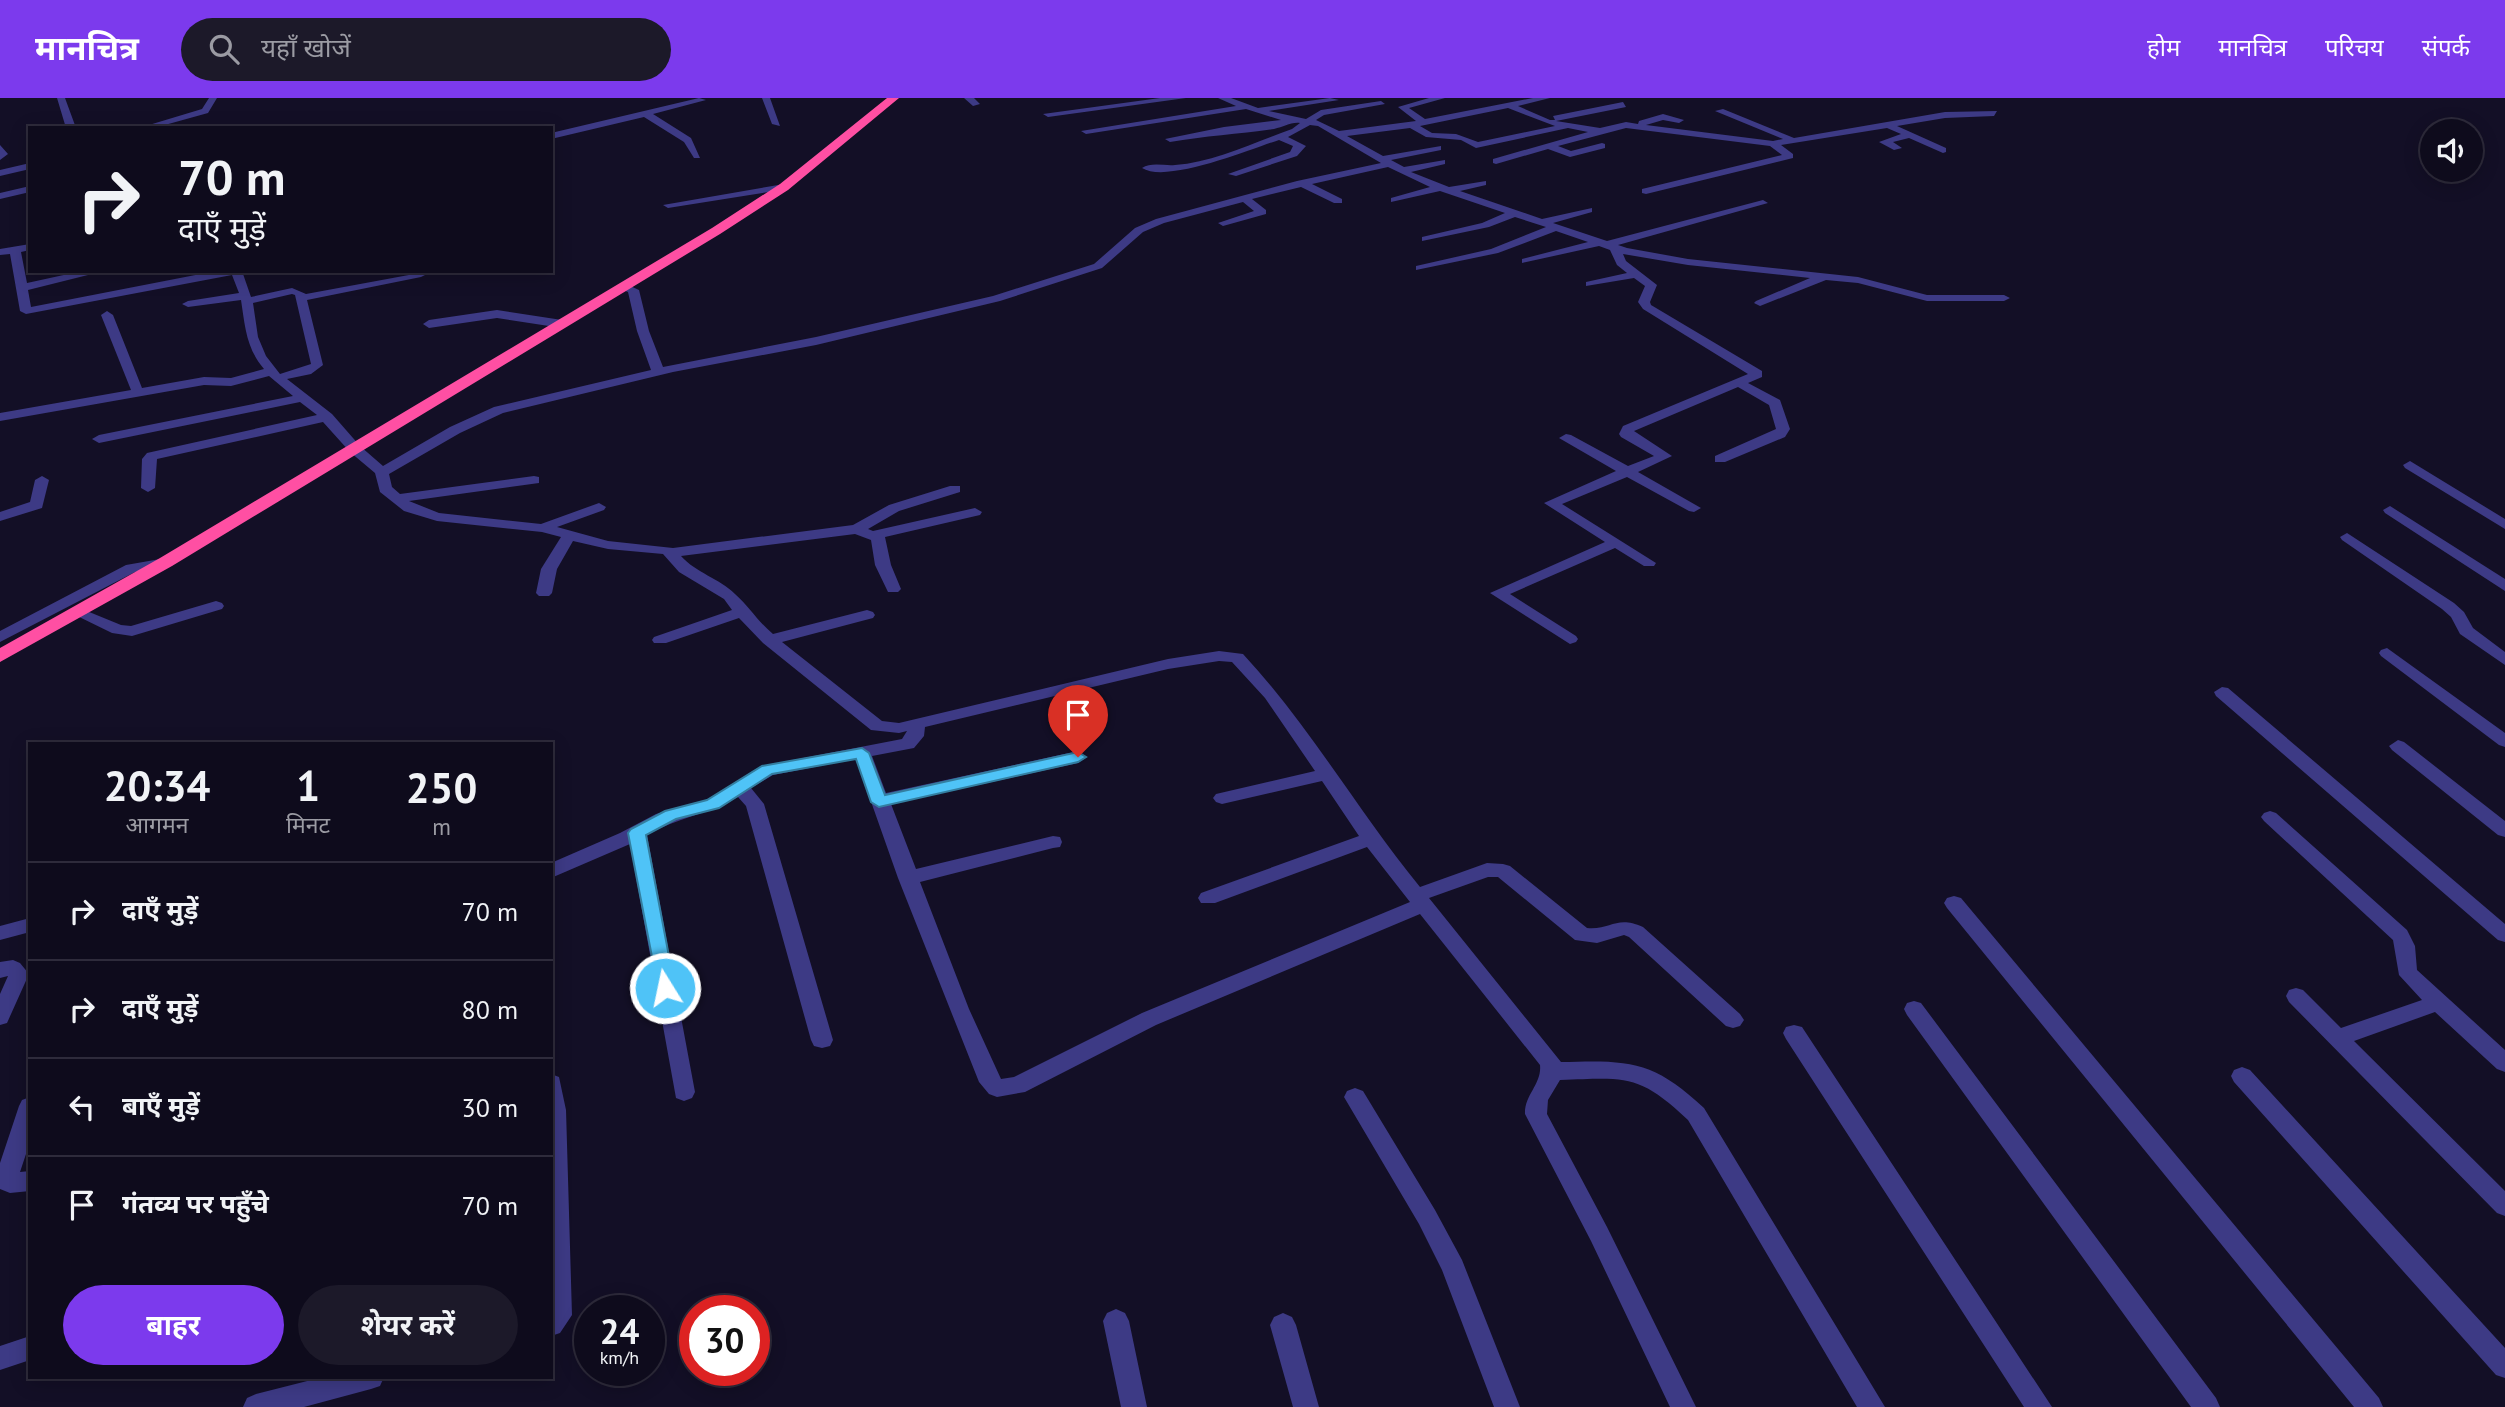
<!DOCTYPE html>
<html lang="hi">
<meta charset="utf-8">
<style>
body{margin:0;font-family:"PT Sans","Noto Sans Devanagari",sans-serif;background:#1c1929;color:#f1f3f6;height:100vh;display:flex;flex-direction:column;font-size:26px;white-space:nowrap}
*{box-sizing:border-box;margin:0}
p{font-size:23px;color:#9b9ba3}
.icon{flex:none;width:38px;height:38px;fill:none;stroke:currentColor;stroke-width:2;stroke-linecap:round;stroke-linejoin:round}
.map{position:relative;flex:1;overflow:hidden}
.side{position:absolute;left:28px;top:644px;width:525px;height:637px;display:flex;flex-direction:column;background:#0e0b1c;border-radius:0px;box-shadow:0 4px 18px #0003,0 0 0 2px #2e2b3b}
.side>*{flex:none}
.banner{position:absolute;left:28px;top:28px;width:525px;height:147px;border-radius:0px;box-shadow:0 4px 18px #0003,0 0 0 2px #2e2b3b;background:#0e0b1c;color:#f1f3f6;overflow:hidden}
.fabs{position:absolute;left:2420px;top:21px;display:grid;gap:14px}
.fabs a{display:grid;place-items:center;width:63px;height:63px;border-radius:50%;background:#0e0b1c;box-shadow:0 4px 18px #0003,0 0 0 2px #2e2b3b;font-size:35px}
.speed{position:absolute;left:574px;top:1197px;display:flex;gap:14px;font-size:35px;font-weight:700;text-align:center}
.speed>*{display:grid;place-content:center;width:91px;height:91px;border-radius:50%;background:#0e0b1c;box-shadow:0 4px 18px #0003,0 0 0 2px #2e2b3b;line-height:1}
.speed small{font-size:18px;font-weight:400}
.speed .limit{border:10px solid #d22;background:#fff;color:#111}
.pin{position:absolute;display:grid;place-items:center;width:60px;height:60px;color:#fff;margin:-72px -30px;border-radius:50% 50% 50% 0;rotate:-45deg;box-shadow:0 0 7px #0007}
.pin .icon{rotate:45deg}
.me{position:absolute;width:77px;margin:-38px;rotate:350deg;stroke-linejoin:round;filter:drop-shadow(0 0 5px #0008)}
.turn{display:flex;align-items:center;gap:24px;height:147px;padding:0 35px;font-size:32px}
.turn .icon{width:91px;height:91px;stroke-width:2.5}
.turn b{display:block;font-size:49px;line-height:60px}
.eta{display:flex;justify-content:space-evenly;align-items:center;height:119px;text-align:center}
.eta b{font-size:42px;font-weight:700;line-height:49px}
.cta{display:flex;gap:14px;margin-top:auto;padding:14px 35px}
.cta a{flex:1;height:80px;border-radius:42px;background:#7c3aed;color:#fff;font-size:28px;font-weight:700;line-height:80px;text-align:center}
.cta a+a{background:#1c1929;color:#f1f3f6}
ul{padding:0;list-style:none}
li{display:flex;align-items:center;gap:21px;height:98px;padding:0 35px;border-top:2px solid #2e2b3b}
li div{flex:1}
li b{display:block;font-size:26px}
li em{font-style:normal}
header{display:flex;align-items:center;gap:42px;box-sizing:border-box;height:98px;padding:0 35px;background:#7c3aed;color:#fff}
header strong{font-size:33px}
nav{display:flex;gap:38px;margin-inline-start:auto;font-size:24px}
.search{width:490px;height:63px;background:#1c1929;display:flex;align-items:center;gap:18px;box-sizing:border-box;padding:0 24px;border-radius:38px;color:#9b9ba3;font-size:26px}
.map>svg:first-child{display:block}
.lines{fill:none;stroke-linecap:round;stroke-linejoin:round}
.street{fill:#3d3a85;fill-rule:evenodd}
.highway{fill:#ff4fa3;fill-rule:evenodd}
.route{fill:#4fc3f7;stroke:#337fa1;stroke-width:2}
</style>
<header>
<strong>मानचित्र</strong>
<div class="search"><svg class="icon" aria-label="search" viewBox="0 0 24 24"><circle cx="10" cy="10" r="6"/><path d="M15 15l6 6"/></svg>यहाँ खोजें</div>
<nav><a>होम</a><a>मानचित्र</a><a>परिचय</a><a>संपर्क</a></nav>
</header>
<div class="map">
<svg width="2505" height="1309" viewBox="0 0 2505 1309">
<rect width="100%" height="100%" fill="#130f26"/>
<g class="lines">
<path class="street" d="M 57,0 L 65,0 L 76,30 L 66,30 Z
M 209,0 L 217,0 L 208,15 L 154,30 L 139,30 L 202,11 Z
M 699,0 L 706,2 L 653,16 L 691,40 L 700,60 L 694,60 L 684,44 L 644,19 L 551,41 L 551,35 Z
M 762,0 L 770,0 L 780,28 L 772,26 Z
M 964,0 L 974,0 L 980,6 L 973,8 Z
M 1160,0 L 1186,0 L 1048,19 L 1043,16 Z
M 1218,0 L 1231,0 L 1258,10 L 1330,0 L 1339,2 L 1269,13 L 1306,21 L 1321,12 L 1381,3 L 1385,6 L 1324,17 L 1316,22 L 1339,33 L 1416,23 L 1398,9 L 1429,0 L 1445,0 L 1409,10 L 1425,21 L 1533,0 L 1550,0 L 1518,8 L 1550,22 L 1555,22 L 1553,18 L 1623,4 L 1626,9 L 1556,23 L 1600,30 L 1626,24 L 1638,26 L 1639,23 L 1663,16 L 1684,22 L 1679,25 L 1663,22 L 1646,27 L 1773,43 L 1783,41 L 1715,13 L 1723,11 L 1794,40 L 1945,14 L 1997,13 L 1994,18 L 1945,20 L 1897,28 L 1946,50 L 1946,54 L 1943,55 L 1909,40 L 1893,44 L 1902,50 L 1894,52 L 1879,44 L 1901,36 L 1887,30 L 1781,47 L 1793,56 L 1793,60 L 1646,96 L 1642,95 L 1642,91 L 1782,57 L 1770,48 L 1626,30 L 1558,48 L 1571,53 L 1602,45 L 1605,46 L 1605,50 L 1570,59 L 1548,51 L 1496,66 L 1493,65 L 1493,61 L 1588,34 L 1568,30 L 1476,50 L 1461,42 L 1426,39 L 1410,30 L 1347,38 L 1383,58 L 1441,48 L 1441,52 L 1391,62 L 1404,69 L 1445,62 L 1445,66 L 1411,74 L 1449,89 L 1486,83 L 1486,87 L 1460,93 L 1542,121 L 1592,110 L 1592,114 L 1553,125 L 1607,143 L 1763,102 L 1768,105 L 1618,147 L 1627,150 L 1688,161 L 1858,179 L 1927,197 L 2004,197 L 2010,200 L 2004,203 L 1927,203 L 1858,185 L 1826,182 L 1760,208 L 1754,205 L 1756,203 L 1810,180 L 1688,167 L 1623,156 L 1626,163 L 1657,187 L 1650,204 L 1651,207 L 1762,273 L 1762,279 L 1748,285 L 1780,302 L 1790,331 L 1785,339 L 1725,364 L 1715,364 L 1715,358 L 1776,331 L 1769,307 L 1738,289 L 1634,333 L 1672,358 L 1638,374 L 1701,410 L 1694,414 L 1689,413 L 1627,379 L 1562,406 L 1656,465 L 1654,468 L 1644,468 L 1615,450 L 1510,496 L 1576,538 L 1578,541 L 1576,544 L 1570,546 L 1490,495 L 1605,444 L 1544,405 L 1616,373 L 1559,340 L 1566,336 L 1571,337 L 1628,368 L 1654,358 L 1621,339 L 1619,336 L 1623,328 L 1748,276 L 1643,211 L 1638,204 L 1645,188 L 1634,180 L 1586,188 L 1586,184 L 1627,175 L 1617,167 L 1610,152 L 1599,148 L 1522,165 L 1522,161 L 1588,144 L 1556,133 L 1498,155 L 1416,172 L 1416,168 L 1491,151 L 1546,129 L 1515,119 L 1489,129 L 1422,143 L 1422,139 L 1482,125 L 1505,115 L 1440,93 L 1391,104 L 1391,100 L 1430,89 L 1388,69 L 1312,86 L 1342,101 L 1342,105 L 1334,105 L 1301,89 L 1252,101 L 1266,112 L 1266,116 L 1223,128 L 1218,125 L 1254,113 L 1243,104 L 1164,125 L 1143,134 L 1102,170 L 1000,203 L 816,247 L 673,274 L 503,315 L 460,335 L 389,376 L 392,389 L 400,396 L 534,378 L 539,379 L 539,385 L 409,403 L 439,415 L 541,426 L 599,405 L 606,409 L 604,412 L 557,429 L 608,443 L 673,450 L 853,427 L 889,407 L 950,388 L 960,388 L 960,394 L 899,413 L 868,431 L 873,433 L 975,410 L 982,414 L 980,417 L 885,439 L 891,467 L 901,491 L 898,494 L 888,494 L 875,467 L 871,442 L 855,436 L 681,458 C 696,475 719,480 735,496 C 749,508 758,524 773,536 L 867,512 L 873,514 L 875,517 L 873,520 L 782,544 L 882,623 L 899,625 L 1168,561 L 1219,553 L 1243,556 C 1309,627 1358,713 1420,789 L 1487,765 L 1503,766 L 1510,768 L 1587,830 C 1612,832 1616,817 1643,829 L 1740,916 L 1744,922 L 1740,928 L 1733,930 L 1726,928 L 1629,839 L 1624,837 L 1597,845 L 1575,842 L 1498,779 L 1488,779 L 1429,800 L 1561,964 C 1629,962 1653,962 1704,1010 L 1885,1309 L 1857,1309 L 1688,1022 C 1638,975 1626,980 1560,982 L 1548,1002 L 1547,1016 L 1607,1129 L 1696,1309 L 1670,1309 L 1591,1143 L 1525,1016 C 1524,997 1542,986 1540,967 L 1420,816 L 1156,927 L 1025,994 L 997,999 L 989,996 L 979,984 L 898,780 L 856,661 L 773,677 L 751,690 L 764,706 L 833,942 L 830,948 L 822,950 L 814,948 L 811,942 L 746,708 L 738,699 C 709,716 676,720 647,737 L 695,994 L 692,1000 L 684,1003 L 676,1000 L 630,746 L 551,780 L 551,765 L 620,735 L 656,716 L 707,702 L 762,668 L 902,641 L 907,633 L 899,635 L 871,632 L 763,545 L 739,520 L 666,545 L 654,545 L 652,542 L 654,539 L 732,512 L 724,501 L 679,474 L 663,456 L 608,451 L 573,443 L 557,471 L 552,495 L 549,498 L 539,498 L 536,495 L 541,471 L 561,439 L 542,434 L 437,423 L 404,413 L 380,394 L 375,375 L 350,354 L 323,324 L 157,361 L 155,390 L 148,394 L 141,390 L 142,361 L 147,355 L 317,317 L 300,304 L 99,345 L 92,341 L 99,337 L 293,298 L 269,278 L 231,288 L 204,287 L 0,323 L 0,315 L 131,292 L 101,217 L 107,213 L 113,217 L 142,290 L 204,279 L 231,280 L 264,271 C 246,250 245,228 241,202 L 188,209 L 182,206 L 188,203 L 239,195 L 232,177 L 26,216 L 20,213 L 10,156 L 0,157 L 0,151 L 30,146 L 30,152 L 21,154 L 27,185 L 82,173 L 100,174 L 28,192 L 31,209 L 216,173 L 242,173 L 251,199 L 292,190 L 306,196 L 425,174 L 427,176 L 421,179 L 307,202 L 323,267 L 311,276 L 287,281 L 332,316 L 360,348 L 383,368 L 450,329 L 494,309 L 651,272 L 637,233 L 628,194 L 620,191 L 620,187 L 628,187 L 639,192 L 649,233 L 663,269 L 816,239 L 993,198 L 1094,166 L 1135,130 L 1156,121 L 1297,83 L 1381,65 L 1318,28 L 1310,27 L 1288,39 L 1306,48 L 1297,58 L 1236,78 L 1228,76 L 1290,54 L 1293,48 L 1279,42 C 1251,51 1167,86 1142,70 C 1151,64 1164,68 1175,67 C 1214,64 1255,44 1292,31 L 1300,25 C 1290,24 1284,29 1274,31 C 1240,36 1205,38 1170,44 L 1165,41 L 1224,29 L 1281,22 L 1246,11 L 1086,36 L 1081,33 L 1236,8 ZM 1508,10 L 1555,28 L 1478,44 L 1456,36 L 1432,35 L 1420,28 ZM 292,196 L 295,197 L 311,266 L 280,276 L 266,258 L 258,239 L 253,205 ZM 1219,563 L 1232,564 L 1265,600 L 1315,673 L 1216,696 L 1213,700 L 1216,704 L 1222,706 L 1322,683 L 1359,738 L 1201,795 L 1198,800 L 1201,805 L 1215,805 L 1367,749 L 1410,804 L 1142,915 L 1014,979 L 1001,981 L 969,911 L 920,784 L 1053,750 L 1060,749 L 1062,744 L 1060,739 L 1053,738 L 916,771 L 891,706 L 1078,665 L 1087,659 L 1078,653 L 886,695 L 872,658 L 914,650 L 924,638 L 925,629 L 1168,571 Z
M 0,47 L 8,56 L 0,62 Z
M 30,65 L 30,71 L 0,78 L 0,72 Z
M 784,86 L 788,87 L 788,91 L 668,110 L 663,107 Z
M 30,88 L 30,94 L 0,101 L 0,95 Z
M 497,212 L 562,222 L 568,226 L 562,230 L 497,220 L 429,230 L 423,226 L 429,222 Z
M 2410,363 L 2505,421 L 2505,431 L 2405,370 L 2403,367 Z
M 42,378 L 49,382 L 42,410 L 0,423 L 0,414 L 30,404 L 35,382 Z
M 2390,408 L 2505,481 L 2505,493 L 2385,415 L 2383,412 Z
M 2347,435 L 2454,505 L 2464,514 L 2473,530 L 2505,554 L 2505,567 L 2460,536 L 2451,519 L 2442,511 L 2342,442 L 2340,439 Z
M 166,460 L 171,461 L 173,464 L 171,467 L 135,474 L 0,544 L 0,533 L 126,467 Z
M 216,503 L 222,505 L 224,508 L 222,511 L 132,538 L 112,535 L 69,514 L 77,509 L 121,527 L 131,528 Z
M 2387,550 L 2505,635 L 2505,649 L 2499,647 L 2381,558 L 2379,555 L 2381,552 Z
M 2222,589 L 2228,590 L 2505,826 L 2505,844 L 2498,842 L 2216,598 L 2214,594 Z
M 2398,642 L 2404,644 L 2505,723 L 2505,739 L 2498,737 L 2392,652 L 2389,648 Z
M 2270,713 L 2276,715 L 2407,832 L 2415,848 L 2417,872 L 2505,952 L 2505,974 L 2497,971 L 2435,914 L 2354,943 L 2505,1093 L 2505,1118 L 2497,1115 L 2289,904 L 2286,898 L 2289,892 L 2296,890 L 2303,892 L 2341,930 L 2422,902 L 2399,877 L 2393,842 L 2264,723 L 2261,719 L 2264,715 Z
M 1954,798 L 1961,800 L 2379,1300 L 2383,1309 L 2354,1309 L 1947,810 L 1944,805 L 1947,800 Z
M 30,820 L 30,834 L 0,842 L 0,828 Z
M 13,862 L 20,865 L 29,876 L 7,925 L 0,927 L 0,896 L 8,878 L 0,880 L 0,864 Z
M 1914,903 L 1921,905 L 2216,1300 L 2220,1309 L 2191,1309 L 1907,917 L 1904,911 L 1907,905 Z
M 1794,927 L 1802,929 L 2052,1309 L 2024,1309 L 1786,941 L 1783,935 L 1786,929 Z
M 2242,969 L 2250,972 L 2505,1250 L 2505,1280 L 2496,1277 L 2234,984 L 2231,978 L 2234,972 Z
M 551,976 L 559,979 L 566,1012 L 572,1217 L 560,1235 L 551,1238 Z
M 1355,990 L 1363,993 L 1435,1112 L 1462,1162 L 1520,1309 L 1494,1309 L 1442,1172 L 1419,1126 L 1344,999 L 1347,993 Z
M 30,999 L 30,1044 L 20,1074 L 30,1073 L 30,1093 L 10,1095 L 0,1091 L 0,1065 L 19,1008 L 22,1002 Z
M 1116,1211 L 1125,1215 L 1129,1223 L 1147,1309 L 1121,1309 L 1103,1223 L 1107,1215 Z
M 1283,1215 L 1292,1219 L 1296,1227 L 1319,1309 L 1293,1309 L 1270,1227 L 1274,1219 Z
M 30,1238 L 30,1262 L 0,1272 L 0,1248 Z
M 323,1279 L 384,1279 L 380,1288 L 371,1291 L 304,1309 L 243,1309 L 247,1300 L 256,1296 Z"/>
<path class="highway" d="M 887,0 L 899,0 L 788,92 L 720,136 L 172,468 L 0,564 L 0,550 L 160,460 L 712,130 L 780,86 Z"/>
</g>
<path class="route" d="M 862,650 L 869,655 L 885,697 L 1078,654 L 1086,659 L 1078,664 L 879,709 L 871,704 L 856,661 L 772,676 L 719,710 L 676,721 L 646,737 L 675,890 L 672,895 L 659,895 L 628,735 L 631,731 L 665,713 L 707,702 L 762,668 Z"/>
</svg>
<div class="fabs">
<a><svg class="icon" aria-label="sound" viewBox="0 0 24 24"><path d="M4 9h4l5-4v14l-5-4H4zM17 9q2 3 0 6"/></svg></a>
</div>
<div class="speed"><div>24<small>km/h</small></div><div class="limit">30</div></div>
<div class="pin" style="left:1078px;top:659px;background:#d93025"><svg class="icon" aria-label="arrive" viewBox="0 0 24 24"><path d="M6 21V4h12l-3 4 3 4H6"/></svg></div>
<svg class="me" style="left:665px;top:890px" viewBox="-20 -20 40 40"><circle r="17" fill="#4fc3f7" stroke="#fff" stroke-width="3"/><path d="M0-11L8 9 0 5-8 9z" fill="#fff"/></svg>
<div class="banner">
<div class="turn"><svg class="icon" aria-label="right" viewBox="0 0 24 24"><path d="M7 20v-9h11M14 6l5 5-5 5"/></svg><div><b>70 m</b>दाएँ मुड़ें</div></div>
</div>
<section class="side">
<div class="eta">
<div><b>20:34</b><p>आगमन</p></div>
<div><b>1</b><p>मिनट</p></div>
<div><b>250</b><p>m</p></div>
</div>
<ul>
<li><svg class="icon" aria-label="right" viewBox="0 0 24 24"><path d="M7 20v-9h11M14 6l5 5-5 5"/></svg><div><b>दाएँ मुड़ें</b></div><em>70 m</em></li>
<li><svg class="icon" aria-label="right" viewBox="0 0 24 24"><path d="M7 20v-9h11M14 6l5 5-5 5"/></svg><div><b>दाएँ मुड़ें</b></div><em>80 m</em></li>
<li><svg class="icon" aria-label="left" viewBox="0 0 24 24"><path d="M17 20v-9H6M10 6l-5 5 5 5"/></svg><div><b>बाएँ मुड़ें</b></div><em>30 m</em></li>
<li><svg class="icon" aria-label="arrive" viewBox="0 0 24 24"><path d="M6 21V4h12l-3 4 3 4H6"/></svg><div><b>गंतव्य पर पहुँचे</b></div><em>70 m</em></li>
</ul>
<div class="cta"><a>बाहर</a><a>शेयर करें</a></div>
</section>
</div>
